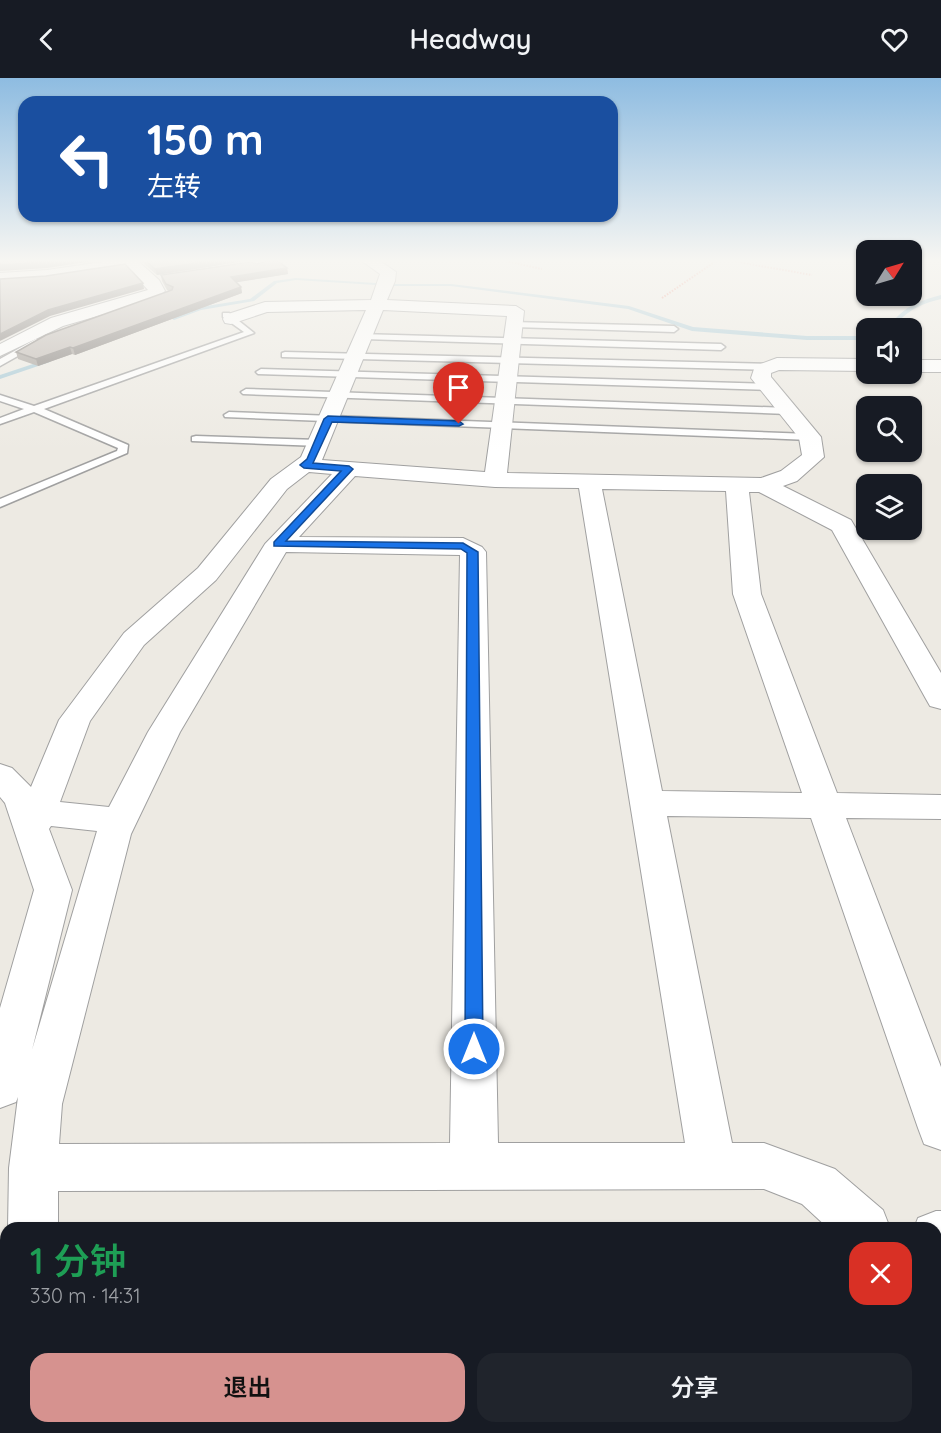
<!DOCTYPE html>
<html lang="zh">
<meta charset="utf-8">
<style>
body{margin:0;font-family:Quicksand,"Noto Sans SC",sans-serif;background:#20242c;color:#f1f3f6;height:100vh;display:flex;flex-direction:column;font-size:22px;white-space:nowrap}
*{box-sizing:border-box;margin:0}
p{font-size:20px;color:#9ea1a6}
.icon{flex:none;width:33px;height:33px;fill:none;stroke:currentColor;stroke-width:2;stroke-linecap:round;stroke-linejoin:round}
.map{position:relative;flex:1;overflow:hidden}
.side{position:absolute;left:0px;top:1144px;width:942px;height:212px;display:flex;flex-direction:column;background:#171b24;border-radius:18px 18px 0 0;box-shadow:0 2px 4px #0004}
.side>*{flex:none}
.banner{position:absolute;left:18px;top:18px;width:600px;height:126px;border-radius:18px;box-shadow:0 2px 4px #0004;background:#1a4fa0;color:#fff;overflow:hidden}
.needle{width:39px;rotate:53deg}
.fabs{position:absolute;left:856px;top:162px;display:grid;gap:12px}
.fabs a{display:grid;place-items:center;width:66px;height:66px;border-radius:12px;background:#171b24;box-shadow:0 2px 4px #0004;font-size:30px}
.pin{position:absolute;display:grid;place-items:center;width:51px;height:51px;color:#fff;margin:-62px -26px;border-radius:50% 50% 50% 0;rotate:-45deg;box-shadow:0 0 6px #0007}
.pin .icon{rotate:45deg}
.me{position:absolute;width:66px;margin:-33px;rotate:0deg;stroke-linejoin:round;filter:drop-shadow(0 0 4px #0008)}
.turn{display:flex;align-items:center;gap:21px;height:126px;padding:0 30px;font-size:27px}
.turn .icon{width:78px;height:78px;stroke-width:2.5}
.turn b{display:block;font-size:42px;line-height:51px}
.round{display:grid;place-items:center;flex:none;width:63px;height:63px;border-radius:18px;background:#20242c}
.summary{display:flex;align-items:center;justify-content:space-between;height:102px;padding:0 30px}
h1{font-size:36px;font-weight:600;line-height:45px;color:#1e9e55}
.button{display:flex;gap:12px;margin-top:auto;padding:12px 30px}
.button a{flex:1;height:69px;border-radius:18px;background:#d6928f;color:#111;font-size:24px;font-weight:600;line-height:69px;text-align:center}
.button a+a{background:#20242c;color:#f1f3f6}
header{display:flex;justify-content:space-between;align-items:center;height:78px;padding:0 30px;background:#171b24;font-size:27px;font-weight:600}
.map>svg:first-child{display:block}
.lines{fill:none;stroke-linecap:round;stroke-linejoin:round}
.stream{fill:#a7c9d6;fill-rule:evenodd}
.service-casing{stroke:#a0a0a0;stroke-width:3}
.minor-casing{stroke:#a0a0a0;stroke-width:2}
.path{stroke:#ec8774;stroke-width:2;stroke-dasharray:1.5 1.5;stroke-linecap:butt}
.service{fill:#fff;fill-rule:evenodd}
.minor{fill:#fff;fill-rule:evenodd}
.wall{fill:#a39d97}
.shaded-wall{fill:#847f7b}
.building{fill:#bdb6b0;stroke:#847f7b;stroke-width:1.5}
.route{fill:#1a73e8;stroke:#114b97;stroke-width:1.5}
</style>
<header><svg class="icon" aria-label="back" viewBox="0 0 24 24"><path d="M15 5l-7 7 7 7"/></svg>Headway<svg class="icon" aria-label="heart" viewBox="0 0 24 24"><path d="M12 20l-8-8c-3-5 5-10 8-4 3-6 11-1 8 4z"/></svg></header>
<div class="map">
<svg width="941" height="1355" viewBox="0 0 941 1355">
<rect width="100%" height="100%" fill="#edeae3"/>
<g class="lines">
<path class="stream" d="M 296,200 L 392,206 L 451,206 L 629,228 L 693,249 L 807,258 L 867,258 L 867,262 L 807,262 L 692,253 L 628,231 L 451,208 L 392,208 L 296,202 L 277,205 L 254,223 L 201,232 L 174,242 L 171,240 L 200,229 L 250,221 L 274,203 Z
M 941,217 L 941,221 C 920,226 906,233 893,250 L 888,250 C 903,229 916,224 941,217 Z
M 48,281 L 51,283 L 50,284 L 0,301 L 0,297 Z"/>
<g class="service-casing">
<path id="service" d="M 223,235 L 229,235 L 254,255 L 44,331 L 128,367 L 127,375 L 0,429 L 0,421 L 117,373 L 118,370 L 34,334 L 0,346 L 0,340 L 24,331 L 0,323 L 0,317 L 34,328 L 244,254 L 223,239 Z
M 511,244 L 674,248 L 678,251 L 674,254 L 514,249 L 511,248 Z
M 360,256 L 721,266 L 725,269 L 721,272 L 363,261 L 359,258 Z
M 36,261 L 40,264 L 39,266 L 0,288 L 0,281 Z
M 285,274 L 770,286 L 775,289 L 770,292 L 282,279 L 282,275 Z
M 261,291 L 769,306 L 774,309 L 769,312 L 258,296 L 256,294 Z
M 246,311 L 788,330 L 793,333 L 788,336 L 243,316 L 241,314 Z
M 229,334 L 810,356 L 815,359 L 810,362 L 225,339 L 224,337 Z
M 196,358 L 319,362 L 324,365 L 319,368 L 192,363 L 192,359 Z"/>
</g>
<g class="minor-casing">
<path id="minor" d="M 109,183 L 138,183 L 159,202 L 165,213 L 156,221 L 63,248 L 0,278 L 0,266 L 51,240 L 148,212 L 127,189 L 47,202 L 0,205 L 0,195 L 47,192 Z
M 247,183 L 263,183 L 265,186 L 258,190 L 253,189 Z
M 362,183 L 380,183 L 396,194 L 395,203 L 387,222 L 516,228 L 524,233 L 507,395 L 761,400 L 781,393 L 802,377 L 799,360 L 751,300 L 755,288 L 777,280 L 867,281 L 867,293 L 779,292 L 771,295 L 771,299 L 821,359 L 824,379 L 797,403 L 783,408 L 851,442 L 941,595 L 941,631 L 930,628 L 926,621 L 832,452 L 759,414 L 749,414 L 761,516 L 837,715 L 941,717 L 941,741 L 846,740 L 941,989 L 941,1072 L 924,1066 L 918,1050 L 811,740 L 667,738 L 732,1065 L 764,1065 L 835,1091 L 883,1132 L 890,1150 L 828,1150 L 802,1126 L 764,1111 L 58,1113 L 58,1150 L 8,1150 L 9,1090 L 18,1019 L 16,1024 L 0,1030 L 0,930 L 34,812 L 5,725 L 0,719 L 0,686 L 12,690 L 31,709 L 59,642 L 124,555 L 198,490 L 271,401 L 301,379 L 366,232 L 267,234 L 231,246 L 225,245 L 223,241 L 225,237 L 265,224 L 371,222 L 380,196 ZM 383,232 L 507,238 L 485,394 L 322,382 ZM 309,394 L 332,396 L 265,466 L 148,654 L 109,729 L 60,724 L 90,643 L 144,567 L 216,502 L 287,411 ZM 355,398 L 495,409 L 579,410 L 685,1065 L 498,1065 L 486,474 L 482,469 L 463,460 L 299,459 ZM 602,411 L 726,413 L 733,516 L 802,715 L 662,713 ZM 286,474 L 460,477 L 450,1065 L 59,1066 L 62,1026 L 131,756 L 180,654 ZM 51,748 L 97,753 L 32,972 L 72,812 L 49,751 Z
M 912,282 L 941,282 L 941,294 L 912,294 Z
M 936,1133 L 941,1133 L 941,1183 L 936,1183 L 936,1150 L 914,1150 L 918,1140 Z
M 6,1343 L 6,1350 L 61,1350 L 61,1355 L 3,1355 Z
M 807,1350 L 865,1350 L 864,1355 L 806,1355 Z"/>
</g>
<path class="path" d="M 506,183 L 542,191
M 732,183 L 812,197
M 662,220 L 716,183"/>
<use href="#service" class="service"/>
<use href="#minor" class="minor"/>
</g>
<path class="wall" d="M 141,183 L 245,183 L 157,197 Z
M 257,186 L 287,190 L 288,196 L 236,204 L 241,209 L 242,215 L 75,277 L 72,276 L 38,288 L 18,281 L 16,274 L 169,213 L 167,212 L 162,203 L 161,197 Z"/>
<path class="shaded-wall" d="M 53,183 L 94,183 L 47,190 L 0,193 L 0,187 Z
M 209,183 L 245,183 L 157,197 L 155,191 Z
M 287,190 L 288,196 L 232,205 L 231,199 Z
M 143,205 L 144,211 L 50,238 L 0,263 L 0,256 L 48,232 Z
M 241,209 L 242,215 L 75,277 L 73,270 Z
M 70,269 L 72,276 L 38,288 L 36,281 Z"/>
<path class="building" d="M 0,183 L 53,183 L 0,187 Z
M 146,183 L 209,183 L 155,191 Z
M 267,183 L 278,183 L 287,190 L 231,199 L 241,209 L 73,270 L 70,269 L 36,281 L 16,274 L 46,257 L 172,212 L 173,209 L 166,206 L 161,197 L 250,184 L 257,186 Z
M 125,186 L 143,205 L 48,232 L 0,256 L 0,201 L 46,198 Z"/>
<linearGradient id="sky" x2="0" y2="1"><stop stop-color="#8ebce1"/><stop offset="0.49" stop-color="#f7f6f2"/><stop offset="1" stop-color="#f7f6f2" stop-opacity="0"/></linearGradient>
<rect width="941" height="373" fill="url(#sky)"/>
<path class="route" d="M 328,338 L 459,343 L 463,346 L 459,348 L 332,344 L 313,385 L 349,388 L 353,391 L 286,463 L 463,465 L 478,474 L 483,971 L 480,976 L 474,979 L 467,976 L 465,971 L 467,475 L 461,471 L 274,468 L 274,464 L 341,393 L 304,390 L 300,387 L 307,381 L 324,341 Z"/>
</svg>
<div class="fabs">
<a><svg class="needle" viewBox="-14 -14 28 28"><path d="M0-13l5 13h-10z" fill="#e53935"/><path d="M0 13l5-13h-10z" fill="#9ea1a6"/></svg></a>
<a><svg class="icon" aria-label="sound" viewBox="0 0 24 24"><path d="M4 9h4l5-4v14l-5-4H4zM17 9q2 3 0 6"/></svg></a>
<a><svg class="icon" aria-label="search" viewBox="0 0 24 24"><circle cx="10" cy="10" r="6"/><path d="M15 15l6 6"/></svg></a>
<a><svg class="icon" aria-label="layers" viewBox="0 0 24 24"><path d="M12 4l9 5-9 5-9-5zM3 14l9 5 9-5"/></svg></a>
</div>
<div class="pin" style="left:459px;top:346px;background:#d93025"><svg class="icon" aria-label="arrive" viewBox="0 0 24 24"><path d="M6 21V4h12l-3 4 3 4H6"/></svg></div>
<svg class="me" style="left:474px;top:971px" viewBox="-20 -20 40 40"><circle r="17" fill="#1a73e8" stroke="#fff" stroke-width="3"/><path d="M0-11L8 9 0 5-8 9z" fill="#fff"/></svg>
<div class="banner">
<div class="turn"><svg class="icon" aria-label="left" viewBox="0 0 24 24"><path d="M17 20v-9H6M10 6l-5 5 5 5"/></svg><div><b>150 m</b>左转</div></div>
</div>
<section class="side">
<div class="summary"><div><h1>1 分钟</h1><p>330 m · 14:31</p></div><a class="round" style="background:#d93025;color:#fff"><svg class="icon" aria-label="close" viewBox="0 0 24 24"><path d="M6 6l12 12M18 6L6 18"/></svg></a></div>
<div class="button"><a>退出</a><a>分享</a></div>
</section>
</div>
